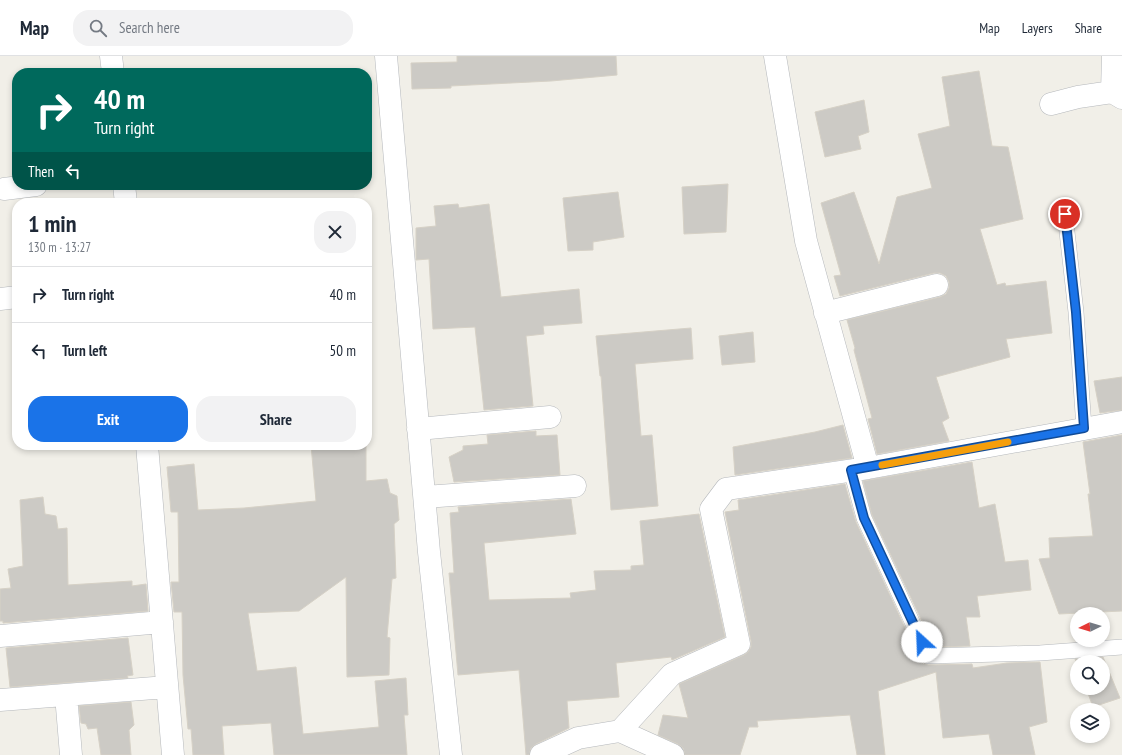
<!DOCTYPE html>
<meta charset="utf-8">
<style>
body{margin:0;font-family:"PT Sans Narrow",sans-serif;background:#f2f2f3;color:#1f2937;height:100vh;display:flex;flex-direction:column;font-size:15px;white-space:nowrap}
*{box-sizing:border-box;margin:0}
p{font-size:13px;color:#747a83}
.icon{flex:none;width:22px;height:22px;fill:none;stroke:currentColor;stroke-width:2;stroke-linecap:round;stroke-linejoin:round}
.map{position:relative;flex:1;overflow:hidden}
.drawer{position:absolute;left:12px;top:142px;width:360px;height:252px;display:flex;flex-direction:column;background:#fff;border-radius:16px;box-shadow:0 2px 6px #0003}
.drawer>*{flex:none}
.banner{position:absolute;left:12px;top:12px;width:360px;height:122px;border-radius:16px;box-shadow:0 2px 6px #0003;background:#00695c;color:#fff;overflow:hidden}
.needle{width:26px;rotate:265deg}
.fabs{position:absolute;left:1070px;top:551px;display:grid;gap:8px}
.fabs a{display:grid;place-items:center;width:40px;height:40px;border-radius:50%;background:#fff;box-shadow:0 2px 6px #0003;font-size:20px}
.pin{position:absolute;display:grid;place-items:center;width:34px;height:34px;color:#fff;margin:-17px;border:2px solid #fff;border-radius:50%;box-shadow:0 1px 4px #0007}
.me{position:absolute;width:44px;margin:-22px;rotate:335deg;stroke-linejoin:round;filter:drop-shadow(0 0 3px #0008)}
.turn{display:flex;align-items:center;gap:14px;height:84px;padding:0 16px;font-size:18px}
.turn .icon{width:52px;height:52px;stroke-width:2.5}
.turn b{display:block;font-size:28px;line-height:34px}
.then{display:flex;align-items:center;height:38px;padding:0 16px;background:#0003;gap:8px;font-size:15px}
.round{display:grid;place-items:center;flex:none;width:42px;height:42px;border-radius:16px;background:#f2f2f3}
.overview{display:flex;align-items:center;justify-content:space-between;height:68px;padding:0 16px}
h1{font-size:24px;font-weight:700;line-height:30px}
.cta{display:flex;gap:8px;margin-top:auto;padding:8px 16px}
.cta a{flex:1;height:46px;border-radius:16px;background:#1a73e8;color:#fff;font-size:16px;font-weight:700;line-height:46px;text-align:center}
.cta a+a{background:#f2f2f3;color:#1f2937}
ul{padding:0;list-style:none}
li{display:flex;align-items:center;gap:12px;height:56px;padding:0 16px;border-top:1px solid #e0e1e3}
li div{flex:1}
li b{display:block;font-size:15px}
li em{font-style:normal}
header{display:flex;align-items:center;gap:24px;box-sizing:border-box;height:56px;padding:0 20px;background:#fff;border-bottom:1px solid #e0e1e3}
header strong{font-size:19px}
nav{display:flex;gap:22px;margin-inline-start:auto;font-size:14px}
.search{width:280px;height:36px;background:#f2f2f3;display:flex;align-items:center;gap:10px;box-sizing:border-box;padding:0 14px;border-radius:16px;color:#747a83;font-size:15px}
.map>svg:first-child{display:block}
.building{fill:#cccac5;stroke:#d6d1c6}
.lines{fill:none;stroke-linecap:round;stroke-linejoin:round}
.service-casing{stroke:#b5b8bc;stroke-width:16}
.minor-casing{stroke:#b5b8bc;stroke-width:23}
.service{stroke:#fff;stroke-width:15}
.minor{stroke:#fff;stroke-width:22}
.route-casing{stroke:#114b97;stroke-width:10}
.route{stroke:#1a73e8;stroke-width:7}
.slow{stroke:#f59e0b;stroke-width:7}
</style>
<header>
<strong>Map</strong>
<div class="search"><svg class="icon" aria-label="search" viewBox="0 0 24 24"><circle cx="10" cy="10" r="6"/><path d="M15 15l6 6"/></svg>Search here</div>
<nav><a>Map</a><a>Layers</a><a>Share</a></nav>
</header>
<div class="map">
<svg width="1122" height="699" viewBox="0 0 1122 699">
<rect width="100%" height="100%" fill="#f1efe8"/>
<path class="building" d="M 457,0 L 616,0 L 617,19 L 551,25 L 451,30 L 451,32 L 412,33 L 411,7 L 457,6 Z
M 979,15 L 992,90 L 1008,91 L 1023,163 L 980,173 L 997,229 L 1005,227 L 1006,230 L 1046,225 L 1052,277 L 1006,283 L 1010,301 L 936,321 L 949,362 L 942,366 L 949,385 L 877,398 L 868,363 L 872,362 L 854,294 L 855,292 L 847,264 L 940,241 L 946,238 L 949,232 L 949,226 L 946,220 L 940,217 L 934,217 L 840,240 L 834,220 L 841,219 L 821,147 L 854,136 L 879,208 L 897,141 L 932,132 L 918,78 L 950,70 L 942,21 Z
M 864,44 L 869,76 L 858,80 L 861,93 L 825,101 L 815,56 Z
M 728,128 L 726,176 L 684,178 L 682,131 Z
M 618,136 L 624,181 L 593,186 L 593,194 L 568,195 L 563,142 Z
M 458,148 L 459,152 L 489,148 L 501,241 L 579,233 L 582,267 L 543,270 L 544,278 L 526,280 L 533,350 L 484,354 L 475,271 L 433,273 L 429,203 L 416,204 L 416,172 L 436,170 L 434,150 Z
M 691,272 L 693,303 L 635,308 L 641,380 L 652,379 L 658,450 L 611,454 L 601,320 L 600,320 L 596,280 Z
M 753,276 L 755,306 L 722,309 L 719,280 Z
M 1122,321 L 1122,354 L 1100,357 L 1094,325 Z
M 843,369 L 852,402 L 735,419 L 733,391 L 815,376 Z
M 536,375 L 536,380 L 557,379 L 560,419 L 454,426 L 449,401 L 463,394 L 463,390 L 488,388 L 487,379 Z
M 1122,379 L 1122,555 L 1059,558 L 1039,503 L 1050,502 L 1049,482 L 1093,480 L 1088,438 L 1090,438 L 1083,386 Z
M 311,389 L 366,389 L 366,425 L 387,423 L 390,437 L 397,440 L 399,464 L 394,468 L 396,522 L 392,523 L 387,581 L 390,582 L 389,619 L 347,621 L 346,521 L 299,555 L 248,557 L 257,615 L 296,611 L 303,678 L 379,671 L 375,625 L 406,622 L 408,659 L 404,659 L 407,699 L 274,699 L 271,667 L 222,670 L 224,699 L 193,699 L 191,673 L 188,673 L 183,619 L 182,556 L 174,556 L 171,526 L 179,526 L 178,456 L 171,456 L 167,411 L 194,408 L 198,454 L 244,452 L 316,445 Z
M 972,406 L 979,452 L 995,448 L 1005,506 L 1028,504 L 1031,534 L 977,540 L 980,561 L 966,561 L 970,590 L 934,591 L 872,459 L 863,425 Z
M 845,428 L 856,466 L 920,604 L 923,607 L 928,609 L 972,608 L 973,612 L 1007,607 L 1040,606 L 1047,666 L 1029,671 L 1035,699 L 993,699 L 989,678 L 943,682 L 936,616 L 878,635 L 885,699 L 857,699 L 850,659 L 757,665 L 758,671 L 749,671 L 740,699 L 685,699 L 683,692 L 678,688 L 658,679 L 663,659 L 688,662 L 679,628 L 744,599 L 748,596 L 751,591 L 751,585 L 725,456 L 739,454 L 738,444 Z
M 43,441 L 45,458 L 56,460 L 58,473 L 67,472 L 68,529 L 132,525 L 132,530 L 146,528 L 148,555 L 3,567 L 3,565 L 0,565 L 0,533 L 11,532 L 8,513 L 23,510 L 20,444 Z
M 571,443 L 576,478 L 484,487 L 489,544 L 571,542 L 570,537 L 596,534 L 594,515 L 631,514 L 631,510 L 644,509 L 640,465 L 699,458 L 725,581 L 672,604 L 671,601 L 616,607 L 619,641 L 567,645 L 569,672 L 536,688 L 531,692 L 529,699 L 526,699 L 519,614 L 458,619 L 449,517 L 454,517 L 450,457 L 459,456 L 458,451 Z
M 128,582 L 133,619 L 127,620 L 128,622 L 10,631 L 6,592 Z
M 1103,601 L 1120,642 L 1093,651 L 1086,632 L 1103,632 L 1103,606 L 1077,606 L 1077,608 L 1075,603 Z
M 131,646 L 134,669 L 129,674 L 131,699 L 101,699 L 97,672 L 88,673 L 86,668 L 81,667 L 79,650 Z"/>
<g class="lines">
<g class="service-casing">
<path id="service" d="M 1065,158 L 1076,256 L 1084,372
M 851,414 L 864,462 L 928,600 L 1040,597 L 1122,591"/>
</g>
<g class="minor-casing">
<path id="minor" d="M 111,0 L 113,17
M 386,0 L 429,496 L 451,699
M 775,0 L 806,185 L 868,412
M 1112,36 L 1113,0
M 1051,48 L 1078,41 L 1112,36 L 1122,42
M 124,129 L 126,147
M 4,133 L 36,129
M 0,243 L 17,241
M 825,257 L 937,229
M 418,373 L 550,361
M 147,389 L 173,699
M 425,441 L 575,430
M 0,580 L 162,566
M 66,639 L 71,699
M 0,644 L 167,631
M 620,675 L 672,618 L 739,588 L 711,453 L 726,433 L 868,412 L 1122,366
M 541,699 L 578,682 L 620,675 L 673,699"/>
</g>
<use href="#service" class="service"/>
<use href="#minor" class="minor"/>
</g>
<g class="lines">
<g class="route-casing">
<path id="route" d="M 922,586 L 864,462 L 851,414 L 1084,372 L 1076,256 L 1065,158"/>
</g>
<use href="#route" class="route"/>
<path class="slow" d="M 882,409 L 1008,386"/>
</g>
</svg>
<div class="fabs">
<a><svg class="needle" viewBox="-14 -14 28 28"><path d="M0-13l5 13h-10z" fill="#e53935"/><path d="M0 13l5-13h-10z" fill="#747a83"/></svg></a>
<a><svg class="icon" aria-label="search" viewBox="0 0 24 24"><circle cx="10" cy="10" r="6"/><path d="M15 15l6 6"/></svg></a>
<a><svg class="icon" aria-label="layers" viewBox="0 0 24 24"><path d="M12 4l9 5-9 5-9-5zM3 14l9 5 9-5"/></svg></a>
</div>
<div class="pin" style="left:1065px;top:158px;background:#d93025"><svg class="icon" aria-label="arrive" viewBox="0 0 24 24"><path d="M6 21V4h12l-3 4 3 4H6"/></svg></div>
<svg class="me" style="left:922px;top:586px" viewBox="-20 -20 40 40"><circle r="19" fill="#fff"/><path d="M0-13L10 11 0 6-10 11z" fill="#1a73e8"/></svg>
<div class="banner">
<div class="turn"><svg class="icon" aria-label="right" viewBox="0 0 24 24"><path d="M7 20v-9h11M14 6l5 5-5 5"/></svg><div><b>40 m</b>Turn right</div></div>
<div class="then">Then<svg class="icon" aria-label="left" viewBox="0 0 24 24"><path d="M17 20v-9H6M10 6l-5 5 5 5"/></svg></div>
</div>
<section class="drawer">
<div class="overview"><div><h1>1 min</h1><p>130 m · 13:27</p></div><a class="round"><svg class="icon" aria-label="close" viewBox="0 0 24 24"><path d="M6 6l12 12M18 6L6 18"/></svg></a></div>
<ul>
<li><svg class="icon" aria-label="right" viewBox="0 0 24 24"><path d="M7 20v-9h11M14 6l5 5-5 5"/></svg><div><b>Turn right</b></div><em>40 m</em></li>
<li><svg class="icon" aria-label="left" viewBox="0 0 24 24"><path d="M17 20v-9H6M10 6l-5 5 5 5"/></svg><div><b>Turn left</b></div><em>50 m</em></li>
</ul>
<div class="cta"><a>Exit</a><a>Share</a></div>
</section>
</div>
